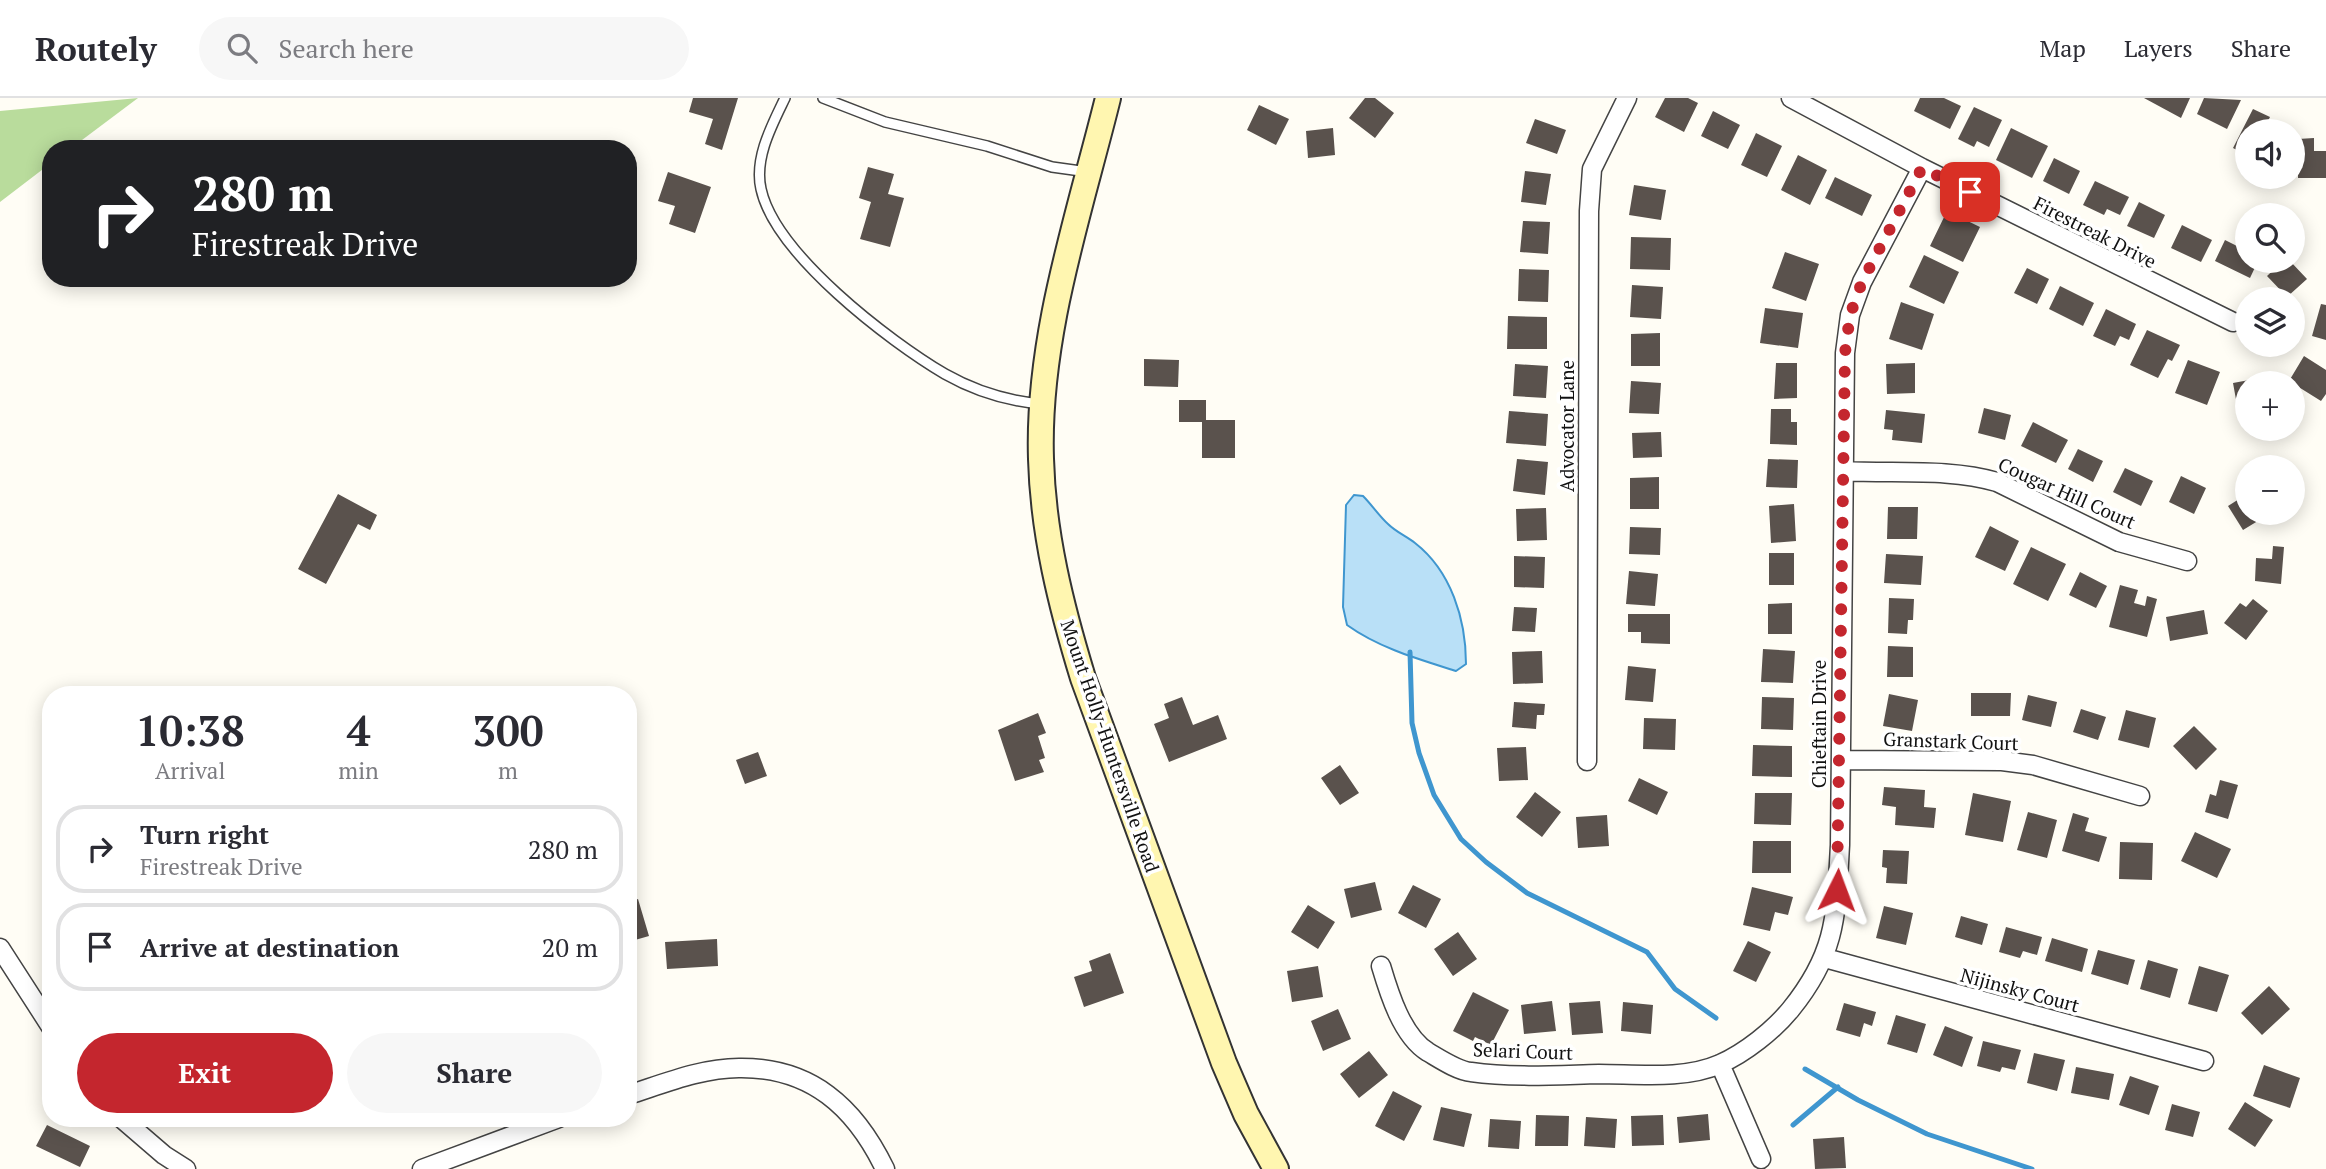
<!DOCTYPE html>
<meta charset="utf-8">
<style>
body{margin:0;font-family:"PT Serif",serif;background:#f7f7f7;color:#2b2b33;height:100vh;display:flex;flex-direction:column;font-size:26px;white-space:nowrap}
*{box-sizing:border-box;margin:0}
p{font-size:23px;color:#7c7c81}
.icon{flex:none;width:38px;height:38px;fill:none;stroke:currentColor;stroke-width:2;stroke-linecap:round;stroke-linejoin:round}
.map{position:relative;flex:1;overflow:hidden}
.panel{position:absolute;left:42px;top:588px;width:595px;height:441px;display:flex;flex-direction:column;background:#fff;border-radius:28px;box-shadow:0 4px 18px #0003}
.panel>*{flex:none}
.guide{position:absolute;left:42px;top:42px;width:595px;height:147px;border-radius:28px;box-shadow:0 4px 18px #0003;background:#202124;color:#fff;overflow:hidden}
.controls{position:absolute;left:2235px;top:21px;display:grid;gap:14px}
.controls a{display:grid;place-items:center;width:70px;height:70px;border-radius:50%;background:#fff;box-shadow:0 4px 18px #0003;font-size:35px}
.pin{position:absolute;display:grid;place-items:center;width:60px;height:60px;color:#fff;margin:-30px;border-radius:14px;box-shadow:0 4px 10px #0006}
.me{position:absolute;width:77px;margin:-38px;rotate:3deg;stroke-linejoin:round;filter:drop-shadow(0 0 5px #0008)}
.turn{display:flex;align-items:center;gap:24px;height:147px;padding:0 35px;font-size:32px}
.turn .icon{width:91px;height:91px;stroke-width:2.5}
.turn b{display:block;font-size:49px;line-height:60px}
.eta{display:flex;justify-content:space-evenly;align-items:center;height:119px;text-align:center}
.eta b{font-size:42px;font-weight:600;line-height:49px}
.cta{display:flex;gap:14px;margin-top:auto;padding:14px 35px}
.cta a{flex:1;height:80px;border-radius:42px;background:#c4262e;color:#fff;font-size:28px;font-weight:600;line-height:80px;text-align:center}
.cta a+a{background:#f7f7f7;color:#2b2b33}
ul{padding:0;list-style:none}
li{display:flex;align-items:center;gap:21px;height:88px;margin:0 14px 10px;padding:0 21px;border:4px solid #e1e1e2;border-radius:28px}
li div{flex:1}
li b{display:block;font-size:26px}
li em{font-style:normal}
header{display:flex;align-items:center;gap:42px;box-sizing:border-box;height:98px;padding:0 35px;background:#fff;border-bottom:2px solid #e1e1e2}
header strong{font-size:33px}
nav{display:flex;gap:38px;margin-inline-start:auto;font-size:24px}
.search{width:490px;height:63px;background:#f7f7f7;display:flex;align-items:center;gap:18px;box-sizing:border-box;padding:0 24px;border-radius:38px;color:#7c7c81;font-size:26px}
.map>svg:first-child{display:block}
.forest{fill:#b9dc9c}
.water{fill:#b9e0f7;stroke:#3f96cf;stroke-width:2}
.lines{fill:none;stroke-linecap:round;stroke-linejoin:round}
.stream{stroke:#3f96cf;stroke-width:5}
.building{fill:#5a524d}
.service-casing{stroke:#444;stroke-width:12}
.minor-casing{stroke:#444;stroke-width:21}
.secondary-casing{stroke:#333;stroke-width:28}
.service{stroke:#fff;stroke-width:9}
.minor{stroke:#fff;stroke-width:18}
.secondary{stroke:#fff6b0;stroke-width:24}
.route{stroke:#c4262e;stroke-width:12;stroke-dasharray:0 21.6}
.labels{text-anchor:middle;stroke-width:7;stroke-linejoin:round;paint-order:stroke}
.street-label{font-size:19px;fill:#111;stroke:#fff}
</style>
<header>
<strong>Routely</strong>
<div class="search"><svg class="icon" aria-label="search" viewBox="0 0 24 24"><circle cx="10" cy="10" r="6"/><path d="M15 15l6 6"/></svg>Search here</div>
<nav><a>Map</a><a>Layers</a><a>Share</a></nav>
</header>
<div class="map">
<svg width="2326" height="1071" viewBox="0 0 2326 1071">
<rect width="100%" height="100%" fill="#fffdf5"/>
<path class="forest" d="M 138,0 L 70,51 L 51,51 L 51,65 L 0,104 L 0,13 Z"/>
<path class="water" d="M 1354,397 L 1363,398 C 1372,407 1379,418 1388,426 C 1396,434 1406,438 1415,445 C 1451,473 1466,521 1466,566 L 1456,573 C 1418,561 1379,550 1347,527 L 1343,509 L 1346,407 Z"/>
<g class="lines">
<path class="stream" d="M 1410,554 L 1412,625 L 1419,655 L 1434,697 L 1461,741 L 1486,764 L 1527,795 L 1647,854 L 1675,891 L 1716,920
M 1805,971 L 1858,1002 L 1927,1036 L 2032,1071
M 1793,1027 L 1838,989"/>
</g>
<path class="building" d="M 693,0 L 738,0 L 722,52 L 705,46 L 713,21 L 689,14 Z
M 1365,0 L 1375,0 L 1394,15 L 1375,40 L 1349,20 Z
M 1665,0 L 1688,0 L 1698,5 L 1684,34 L 1655,19 Z
M 1920,0 L 1944,0 L 1961,8 L 1950,31 L 1914,13 Z
M 2144,0 L 2190,0 L 2181,20 Z
M 2204,0 L 2241,2 L 2227,31 L 2197,16 Z
M 1259,7 L 1289,21 L 1276,47 L 1247,32 Z
M 1974,9 L 2002,22 L 1989,49 L 1977,43 L 1974,49 L 1958,41 Z
M 2253,11 L 2270,19 L 2263,33 L 2247,33 L 2247,57 L 2233,50 Z
M 1713,13 L 1740,27 L 1728,51 L 1701,38 Z
M 1535,21 L 1566,32 L 1557,56 L 1526,45 Z
M 1333,30 L 1335,57 L 1308,60 L 1306,33 Z
M 2011,30 L 2048,48 L 2032,80 L 1996,62 Z
M 1756,35 L 1782,48 L 1767,79 L 1741,67 Z
M 2314,40 L 2314,53 L 2326,53 L 2326,80 L 2298,80 L 2298,41 Z
M 1798,57 L 1827,72 L 1810,107 L 1781,92 Z
M 2054,60 L 2080,73 L 2069,96 L 2043,83 Z
M 868,69 L 894,76 L 888,96 L 904,100 L 890,149 L 860,141 L 871,104 L 859,100 Z
M 1525,73 L 1551,76 L 1546,107 L 1521,104 Z
M 668,74 L 711,89 L 695,135 L 669,126 L 675,108 L 658,103 Z
M 1835,79 L 1872,97 L 1862,118 L 1825,100 Z
M 2095,83 L 2129,99 L 2120,117 L 2107,111 L 2104,117 L 2083,107 Z
M 1634,87 L 1666,92 L 1661,122 L 1629,117 Z
M 2139,104 L 2165,117 L 2154,140 L 2127,128 Z
M 1947,113 L 1980,129 L 1963,164 L 1930,148 Z
M 1523,123 L 1550,124 L 1548,156 L 1520,154 Z
M 2182,127 L 2212,142 L 2201,164 L 2171,150 Z
M 1631,139 L 1671,140 L 1670,172 L 1630,171 Z
M 2225,142 L 2247,153 L 2247,163 L 2258,163 L 2250,180 L 2215,163 Z
M 1785,154 L 1819,166 L 1806,203 L 1772,190 Z
M 1924,157 L 1959,174 L 1944,206 L 1909,189 Z
M 2283,163 L 2290,163 L 2307,181 L 2287,199 L 2267,178 Z
M 2027,170 L 2049,181 L 2037,206 L 2014,195 Z
M 1519,171 L 1549,172 L 1548,204 L 1518,203 Z
M 1632,187 L 1663,189 L 1661,221 L 1630,219 Z
M 2060,188 L 2094,205 L 2083,228 L 2049,211 Z
M 1901,204 L 1934,216 L 1922,252 L 1889,241 Z
M 2321,206 L 2326,207 L 2326,242 L 2312,238 Z
M 1765,210 L 1803,215 L 1798,250 L 1760,245 Z
M 2106,211 L 2136,226 L 2129,242 L 2120,238 L 2115,248 L 2093,238 Z
M 1508,218 L 1547,219 L 1547,251 L 1507,251 Z
M 2147,232 L 2180,247 L 2172,263 L 2168,261 L 2158,280 L 2130,267 Z
M 1660,235 L 1660,268 L 1631,268 L 1631,236 Z
M 2304,258 L 2326,272 L 2326,296 L 2321,303 L 2289,283 Z
M 1144,261 L 1179,262 L 1178,289 L 1144,288 Z
M 2188,262 L 2220,274 L 2207,307 L 2175,295 Z
M 1776,265 L 1797,265 L 1797,300 L 1774,301 Z
M 1915,265 L 1915,295 L 1887,296 L 1886,266 Z
M 1515,266 L 1548,268 L 1546,300 L 1513,298 Z
M 2271,278 L 2272,285 L 2247,285 L 2247,305 L 2237,307 L 2233,285 Z
M 1631,283 L 1661,285 L 1659,316 L 1629,315 Z
M 1179,302 L 1206,302 L 1206,322 L 1235,322 L 1235,360 L 1202,360 L 1202,324 L 1179,324 Z
M 1984,310 L 2011,317 L 2005,342 L 1978,335 Z
M 1771,311 L 1791,311 L 1791,324 L 1797,324 L 1797,347 L 1770,346 Z
M 1886,312 L 1925,316 L 1922,345 L 1892,342 L 1893,332 L 1884,331 Z
M 1509,313 L 1548,316 L 1546,348 L 1506,345 Z
M 2033,324 L 2068,342 L 2056,365 L 2021,348 Z
M 1661,334 L 1662,359 L 1633,360 L 1632,335 Z
M 2078,351 L 2103,363 L 2093,384 L 2068,371 Z
M 1517,361 L 1548,364 L 1545,397 L 1513,393 Z
M 1768,361 L 1798,362 L 1797,390 L 1766,389 Z
M 2125,370 L 2153,383 L 2141,408 L 2113,394 Z
M 2181,378 L 2206,390 L 2194,416 L 2169,404 Z
M 1659,379 L 1659,411 L 1630,411 L 1630,380 Z
M 338,396 L 377,417 L 370,432 L 358,426 L 326,486 L 298,471 Z
M 2247,396 L 2247,415 L 2264,415 L 2266,418 L 2243,432 L 2228,408 Z
M 1794,406 L 1796,443 L 1771,445 L 1769,408 Z
M 1888,409 L 1918,409 L 1917,441 L 1887,441 Z
M 1546,410 L 1547,442 L 1517,443 L 1516,411 Z
M 1990,428 L 2019,443 L 2005,473 L 1975,459 Z
M 1630,429 L 1661,430 L 1660,457 L 1629,456 Z
M 2273,448 L 2284,449 L 2281,486 L 2255,483 L 2256,460 L 2272,461 Z
M 2031,449 L 2066,466 L 2048,503 L 2013,486 Z
M 1769,455 L 1794,455 L 1794,487 L 1769,487 Z
M 1886,456 L 1923,458 L 1921,487 L 1884,485 Z
M 1514,458 L 1545,459 L 1544,490 L 1514,489 Z
M 1629,473 L 1658,476 L 1655,508 L 1626,506 Z
M 2080,474 L 2107,488 L 2096,510 L 2069,497 Z
M 2120,487 L 2138,492 L 2134,505 L 2145,508 L 2147,498 L 2157,501 L 2147,539 L 2109,529 Z
M 1889,500 L 1914,501 L 1913,522 L 1908,522 L 1907,536 L 1888,535 Z
M 2253,501 L 2268,513 L 2246,542 L 2224,525 L 2240,505 L 2246,509 Z
M 1792,505 L 1792,536 L 1768,536 L 1768,506 Z
M 1514,509 L 1537,510 L 1535,534 L 1512,533 Z
M 2204,512 L 2208,536 L 2170,543 L 2166,519 Z
M 1628,516 L 1670,516 L 1670,546 L 1641,545 L 1641,534 L 1628,534 Z
M 1888,548 L 1913,549 L 1913,579 L 1887,579 Z
M 1763,551 L 1795,553 L 1793,585 L 1761,584 Z
M 1542,553 L 1543,585 L 1513,586 L 1512,554 Z
M 1628,568 L 1656,571 L 1653,604 L 1625,602 Z
M 1971,595 L 2011,595 L 2010,618 L 1971,618 Z
M 1889,596 L 1918,602 L 1912,633 L 1883,628 Z
M 2028,597 L 2057,604 L 2051,629 L 2022,622 Z
M 1182,599 L 1193,627 L 1218,617 L 1227,641 L 1169,664 L 1154,626 L 1169,620 L 1164,606 Z
M 1762,599 L 1794,600 L 1793,632 L 1761,631 Z
M 1514,604 L 1545,606 L 1544,617 L 1537,617 L 1536,631 L 1512,629 Z
M 2081,611 L 2106,619 L 2098,642 L 2073,634 Z
M 2126,612 L 2156,620 L 2149,650 L 2118,642 Z
M 1038,615 L 1046,635 L 1038,638 L 1045,660 L 1039,662 L 1044,674 L 1015,683 L 998,632 Z
M 1644,620 L 1676,621 L 1675,652 L 1643,651 Z
M 2194,628 L 2217,651 L 2196,672 L 2173,648 Z
M 1753,647 L 1792,648 L 1792,679 L 1752,678 Z
M 1526,649 L 1528,682 L 1499,683 L 1497,650 Z
M 758,654 L 767,678 L 745,686 L 736,662 Z
M 1340,667 L 1359,695 L 1340,707 L 1321,680 Z
M 1639,680 L 1668,694 L 1657,717 L 1628,703 Z
M 2220,682 L 2238,687 L 2228,721 L 2205,714 L 2210,696 L 2216,698 Z
M 1884,689 L 1925,692 L 1924,709 L 1936,710 L 1934,730 L 1895,727 L 1896,709 L 1882,707 Z
M 1535,694 L 1561,714 L 1542,739 L 1516,719 Z
M 1755,695 L 1792,695 L 1791,727 L 1754,726 Z
M 1973,695 L 2011,703 L 2003,744 L 1965,737 Z
M 2028,714 L 2057,722 L 2047,760 L 2017,752 Z
M 2073,715 L 2089,720 L 2085,733 L 2107,739 L 2099,764 L 2062,753 Z
M 1607,717 L 1609,748 L 1578,750 L 1576,719 Z
M 2195,734 L 2231,751 L 2217,780 L 2181,763 Z
M 1753,743 L 1791,743 L 1791,775 L 1752,775 Z
M 2120,744 L 2153,745 L 2152,782 L 2119,781 Z
M 1883,752 L 1909,753 L 1907,786 L 1886,785 L 1887,770 L 1882,769 Z
M 1375,784 L 1382,812 L 1351,820 L 1344,791 Z
M 1413,787 L 1441,801 L 1426,830 L 1398,815 Z
M 1752,789 L 1793,799 L 1788,817 L 1775,814 L 1770,833 L 1743,827 Z
M 638,801 L 649,838 L 628,844 L 628,804 Z
M 1308,807 L 1335,824 L 1318,851 L 1291,834 Z
M 1884,808 L 1913,815 L 1906,847 L 1876,840 Z
M 1961,818 L 1988,826 L 1982,847 L 1955,839 Z
M 2006,829 L 2042,839 L 2037,857 L 2023,853 L 2020,860 L 1999,854 Z
M 1458,834 L 1477,861 L 1453,878 L 1434,851 Z
M 2052,840 L 2088,851 L 2082,874 L 2045,863 Z
M 717,841 L 718,868 L 667,871 L 665,844 Z
M 1748,843 L 1771,854 L 1756,884 L 1733,873 Z
M 2098,852 L 2135,862 L 2128,887 L 2091,876 Z
M 1110,855 L 1124,895 L 1084,909 L 1074,879 L 1092,873 L 1089,863 Z
M 2148,862 L 2178,871 L 2170,900 L 2140,891 Z
M 1318,868 L 1323,899 L 1292,904 L 1287,873 Z
M 2199,868 L 2229,877 L 2217,914 L 2188,906 Z
M 2269,888 L 2290,911 L 2262,937 L 2241,915 Z
M 1473,894 L 1509,912 L 1491,947 L 1475,939 L 1473,943 L 1453,933 Z
M 1552,903 L 1556,933 L 1524,936 L 1521,907 Z
M 1600,903 L 1603,935 L 1572,937 L 1569,905 Z
M 1623,904 L 1653,907 L 1651,936 L 1621,933 Z
M 1844,905 L 1876,914 L 1872,928 L 1864,925 L 1860,939 L 1836,932 Z
M 1338,911 L 1351,941 L 1323,953 L 1311,923 Z
M 1896,917 L 1926,926 L 1917,955 L 1887,946 Z
M 1945,928 L 1973,939 L 1962,969 L 1933,957 Z
M 1983,943 L 2021,952 L 2015,972 L 2002,969 L 2000,974 L 1977,968 Z
M 1369,953 L 1388,977 L 1359,1000 L 1340,976 Z
M 2034,955 L 2065,962 L 2057,993 L 2027,985 Z
M 2264,967 L 2300,980 L 2290,1010 L 2253,998 Z
M 2076,969 L 2114,976 L 2109,1002 L 2071,995 Z
M 2130,978 L 2159,988 L 2149,1017 L 2119,1007 Z
M 1393,993 L 1422,1008 L 1404,1043 L 1375,1028 Z
M 2245,1004 L 2273,1022 L 2255,1049 L 2228,1031 Z
M 2172,1006 L 2200,1014 L 2193,1039 L 2165,1032 Z
M 1441,1009 L 1472,1016 L 1464,1049 L 1433,1042 Z
M 1708,1016 L 1710,1042 L 1679,1045 L 1677,1019 Z
M 1536,1017 L 1569,1018 L 1568,1048 L 1535,1048 Z
M 1663,1017 L 1664,1047 L 1632,1048 L 1631,1018 Z
M 1586,1019 L 1617,1021 L 1615,1050 L 1584,1048 Z
M 1490,1021 L 1521,1023 L 1519,1051 L 1488,1049 Z
M 47,1027 L 90,1048 L 80,1069 L 36,1048 Z
M 1844,1039 L 1846,1070 L 1815,1071 L 1813,1041 Z"/>
<g class="lines">
<g class="service-casing">
<path id="service" d="M 785,0 C 772,27 754,60 761,91 C 775,156 889,243 945,276 C 975,293 1008,303 1041,306
M 823,0 L 885,24 L 987,48 L 1052,69 L 1088,74"/>
</g>
<g class="minor-casing">
<path id="minor" d="M 1791,0 L 1922,70 L 2233,224
M 1844,373 C 1894,376 1949,370 1997,384 L 2119,444 L 2187,463
M 1841,662 L 2002,663 L 2033,667 L 2140,698
M 1587,663 L 1589,113 L 1592,71 L 1627,0
M 0,850 L 51,929
M 1825,860 L 2204,963
M 1381,868 C 1389,895 1402,938 1428,954 C 1440,961 1458,973 1471,974 C 1513,980 1557,977 1599,976 C 1637,976 1684,982 1720,966 C 1745,955 1774,932 1791,911 C 1837,854 1836,817 1840,747 L 1845,255 L 1850,217 L 1862,184 L 1922,70
M 1720,966 L 1761,1061
M 628,997 C 663,986 701,970 739,970 C 811,969 855,1009 885,1071
M 121,1020 L 164,1057 L 186,1071
M 422,1071 L 559,1020"/>
</g>
<g class="secondary-casing">
<path id="secondary" d="M 1108,0 C 1079,117 1037,239 1041,361 C 1043,436 1061,508 1083,580 L 1224,965 L 1246,1016 L 1276,1071"/>
</g>
<use href="#service" class="service"/>
<use href="#minor" class="minor"/>
<use href="#secondary" class="secondary"/>
</g>
<g class="lines">
<path class="route" d="M 1837,792 L 1845,255 L 1850,217 L 1862,184 L 1922,70 L 1970,94"/>
</g>
<g class="labels">
<g class="street-label">
<text transform="translate(2095 134) rotate(27)" y="7">Firestreak Drive</text>
<text transform="translate(1567 328) rotate(-90)" y="7">Advocator Lane</text>
<text transform="translate(2067 395) rotate(24)" y="7">Cougar Hill Court</text>
<text transform="translate(1819 626) rotate(-90)" y="7">Chieftain Drive</text>
<text transform="translate(1951 643) rotate(2)" y="7">Granstark Court</text>
<text transform="translate(1110 648) rotate(71)" y="7">Mount Holly-Huntersville Road</text>
<text transform="translate(2020 892) rotate(15)" y="7">Nijinsky Court</text>
<text transform="translate(1523 953) rotate(2)" y="7">Selari Court</text>
</g>
</g>
</svg>
<div class="controls">
<a><svg class="icon" aria-label="sound" viewBox="0 0 24 24"><path d="M4 9h4l5-4v14l-5-4H4zM17 9q2 3 0 6"/></svg></a>
<a><svg class="icon" aria-label="search" viewBox="0 0 24 24"><circle cx="10" cy="10" r="6"/><path d="M15 15l6 6"/></svg></a>
<a><svg class="icon" aria-label="layers" viewBox="0 0 24 24"><path d="M12 4l9 5-9 5-9-5zM3 14l9 5 9-5"/></svg></a>
<a>+</a>
<a>−</a>
</div>
<div class="pin" style="left:1970px;top:94px;background:#d93025"><svg class="icon" aria-label="arrive" viewBox="0 0 24 24"><path d="M6 21V4h12l-3 4 3 4H6"/></svg></div>
<svg class="me" style="left:1837px;top:792px" viewBox="-20 -20 40 40"><path d="M0-17L14 15 0 8-14 15z" fill="#c4262e" stroke="#fff" stroke-width="4"/></svg>
<div class="guide">
<div class="turn"><svg class="icon" aria-label="right" viewBox="0 0 24 24"><path d="M7 20v-9h11M14 6l5 5-5 5"/></svg><div><b>280 m</b>Firestreak Drive</div></div>
</div>
<section class="panel">
<div class="eta">
<div><b>10:38</b><p>Arrival</p></div>
<div><b>4</b><p>min</p></div>
<div><b>300</b><p>m</p></div>
</div>
<ul>
<li><svg class="icon" aria-label="right" viewBox="0 0 24 24"><path d="M7 20v-9h11M14 6l5 5-5 5"/></svg><div><b>Turn right</b><p>Firestreak Drive</p></div><em>280 m</em></li>
<li><svg class="icon" aria-label="arrive" viewBox="0 0 24 24"><path d="M6 21V4h12l-3 4 3 4H6"/></svg><div><b>Arrive at destination</b></div><em>20 m</em></li>
</ul>
<div class="cta"><a>Exit</a><a>Share</a></div>
</section>
</div>
